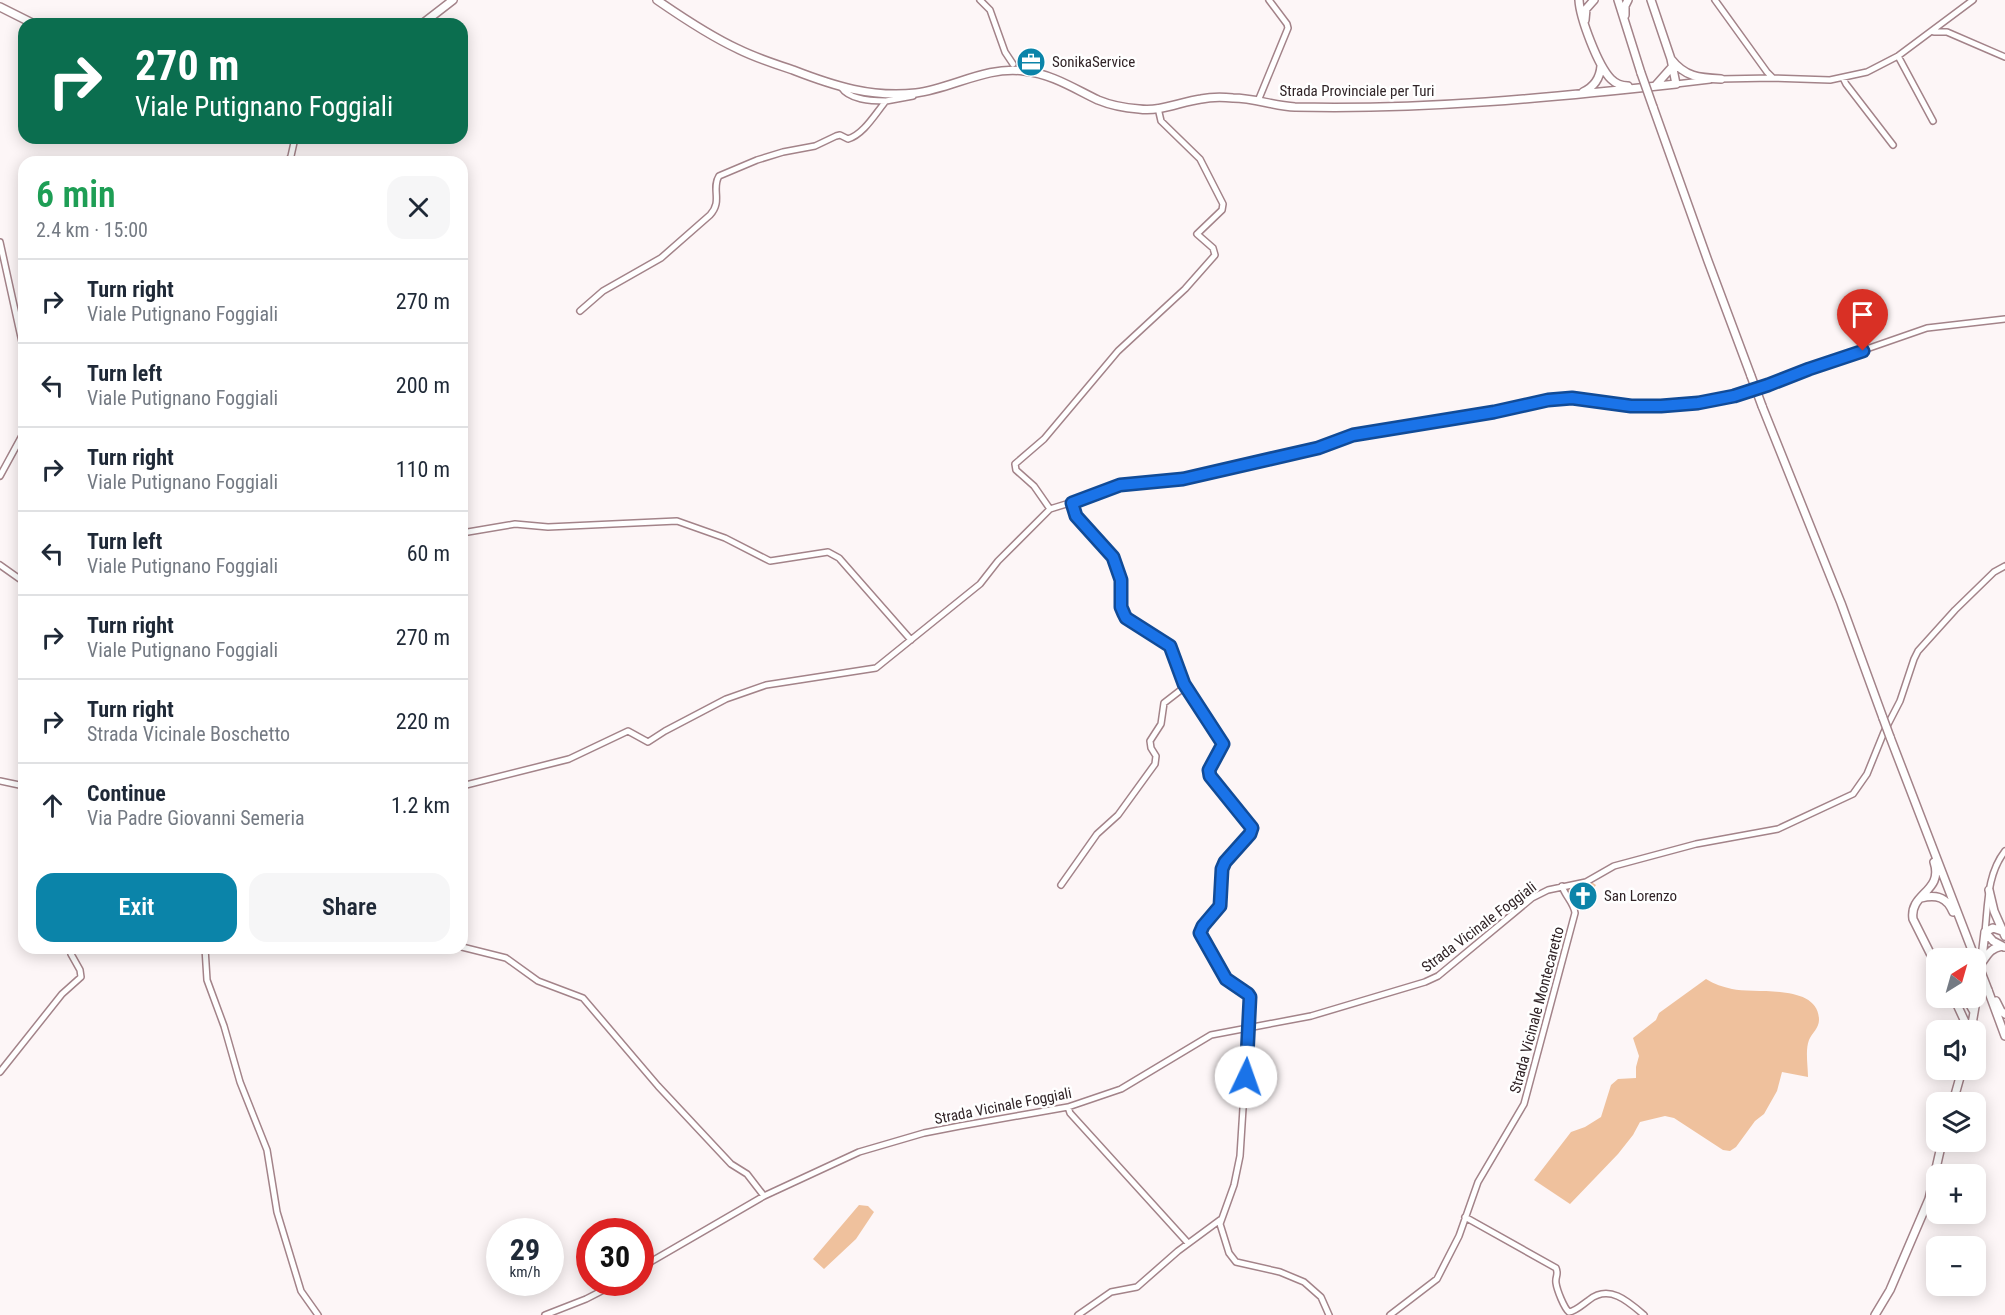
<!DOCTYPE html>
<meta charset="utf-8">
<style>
body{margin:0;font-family:"Roboto Condensed",sans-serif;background:#f6f6f7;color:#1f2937;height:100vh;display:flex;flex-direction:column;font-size:22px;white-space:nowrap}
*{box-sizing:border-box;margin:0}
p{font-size:20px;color:#747a83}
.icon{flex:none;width:33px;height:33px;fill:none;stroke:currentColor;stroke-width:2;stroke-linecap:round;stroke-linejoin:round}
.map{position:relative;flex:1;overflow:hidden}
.sheet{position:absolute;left:18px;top:156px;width:450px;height:798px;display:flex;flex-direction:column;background:#fff;border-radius:18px;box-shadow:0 3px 15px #0003}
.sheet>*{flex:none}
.hud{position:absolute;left:18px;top:18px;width:450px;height:126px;border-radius:18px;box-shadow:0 3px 15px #0003;background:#0b6e4f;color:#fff;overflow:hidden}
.needle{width:39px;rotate:37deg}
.fabs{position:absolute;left:1926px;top:948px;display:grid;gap:12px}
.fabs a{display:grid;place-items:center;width:60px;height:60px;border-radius:12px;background:#fff;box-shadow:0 3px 15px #0003;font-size:30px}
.speed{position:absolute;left:486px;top:1218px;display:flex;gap:12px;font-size:30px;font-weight:700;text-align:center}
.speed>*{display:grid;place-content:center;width:78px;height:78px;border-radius:50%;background:#fff;box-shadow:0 3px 15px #0003;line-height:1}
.speed small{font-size:15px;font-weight:400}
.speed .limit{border:9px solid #d22;background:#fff;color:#111}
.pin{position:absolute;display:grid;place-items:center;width:51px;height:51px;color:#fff;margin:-62px -26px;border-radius:50% 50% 50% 0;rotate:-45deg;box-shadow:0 0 6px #0007}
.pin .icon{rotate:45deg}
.me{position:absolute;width:66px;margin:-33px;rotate:3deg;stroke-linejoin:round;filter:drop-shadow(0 0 4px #0008)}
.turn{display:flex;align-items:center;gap:21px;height:126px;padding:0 18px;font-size:27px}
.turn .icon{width:78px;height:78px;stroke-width:2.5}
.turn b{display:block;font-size:42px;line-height:51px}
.round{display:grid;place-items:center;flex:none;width:63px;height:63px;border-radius:18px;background:#f6f6f7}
.head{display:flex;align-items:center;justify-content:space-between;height:102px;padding:0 18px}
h1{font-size:36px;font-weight:600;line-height:45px;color:#1e9e55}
.cta{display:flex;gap:12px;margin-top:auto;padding:12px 18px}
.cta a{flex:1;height:69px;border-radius:18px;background:#0b84a9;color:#fff;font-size:24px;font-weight:600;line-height:69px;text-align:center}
.cta a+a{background:#f6f6f7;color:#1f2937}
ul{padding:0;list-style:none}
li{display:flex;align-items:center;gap:18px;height:84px;padding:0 18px;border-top:2px solid #e0e1e3}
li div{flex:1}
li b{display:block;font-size:22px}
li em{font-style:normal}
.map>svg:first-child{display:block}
.green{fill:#efc19d}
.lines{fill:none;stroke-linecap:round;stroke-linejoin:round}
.minor-casing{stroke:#a38389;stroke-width:8}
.major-casing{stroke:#a38389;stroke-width:10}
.minor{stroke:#fff;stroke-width:5}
.major{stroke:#fff;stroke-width:7}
.major-bridge-casing{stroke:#a38389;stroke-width:10;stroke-linecap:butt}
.major-bridge{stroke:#fff;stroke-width:7}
.route-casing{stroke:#114b97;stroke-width:15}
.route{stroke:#1a73e8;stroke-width:10}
.labels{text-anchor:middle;stroke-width:5;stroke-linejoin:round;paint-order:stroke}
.poi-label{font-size:15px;fill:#312427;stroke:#fff;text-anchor:start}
.street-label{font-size:15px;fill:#312427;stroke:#fff}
</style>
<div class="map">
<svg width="2005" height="1315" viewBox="0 0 2005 1315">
<rect width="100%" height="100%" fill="#fdf6f7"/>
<path class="green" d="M 1590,881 L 1596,885 L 1579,910 L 1566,893 L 1566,889 Z
M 1706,979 C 1714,984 1723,987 1732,989 C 1754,994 1819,983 1819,1020 C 1819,1028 1812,1033 1809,1040 C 1805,1050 1808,1066 1808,1077 L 1782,1072 L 1777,1091 L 1764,1114 L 1755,1121 L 1736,1147 L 1730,1151 L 1723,1150 L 1674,1118 L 1665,1116 L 1640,1122 L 1633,1135 L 1618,1154 L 1570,1204 L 1534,1180 L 1571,1132 L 1585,1127 L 1601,1117 L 1611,1085 L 1618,1079 L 1636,1078 L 1636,1067 L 1639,1056 L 1633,1038 L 1656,1020 L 1659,1013 Z
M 859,1205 L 868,1206 L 874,1212 L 856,1239 L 824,1269 L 813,1259 Z"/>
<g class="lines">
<g class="minor-casing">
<path id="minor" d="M 980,0 L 990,10 L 1005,52 L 1013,64
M 1715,0 L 1767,72 L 1773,78
M 1934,32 L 1947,32 L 2005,57
M 1898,56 L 1933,121
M 1843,78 L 1846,84 L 1893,145
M 1719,79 L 1773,78 L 1830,80 L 1867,72 L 1898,56 L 1973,0
M 1676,84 L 1710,80
M 886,101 L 913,96
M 1258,101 L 1288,28 L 1287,24 L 1269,0
M 288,162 L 291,156 L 295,138
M 0,242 L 24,351
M 580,311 L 603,291 L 661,258 L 710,215 C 723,201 711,189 719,176 L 757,160 L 783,152 L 815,146 L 836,136 L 840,135 L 848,139 C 864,134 875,114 886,101 C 871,101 849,100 841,87
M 0,476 L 24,432
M 1072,503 L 1076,516 L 1113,557 L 1121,580 L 1121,607 L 1124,614 L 1130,621 L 1170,646 L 1184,684 L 1223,744 L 1209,770 L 1210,776 L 1252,828 L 1250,833 L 1225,862 L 1222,869 L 1220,906 L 1204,925 L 1200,933 L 1226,979 L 1248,994 L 1250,997 L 1240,1156 L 1234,1185 L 1220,1224 L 1229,1253 L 1236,1262 L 1280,1272 L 1304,1282 L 1321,1297 L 1329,1315
M 1050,509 L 1034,486 L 1016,470 L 1015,464 L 1044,439 L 1118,351 L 1185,289 L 1215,255 L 1213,248 L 1197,234 L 1222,210 L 1223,204 L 1200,159 L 1161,121 L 1158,108
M 462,533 L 515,524 L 548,527 L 677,521 L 725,538 L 770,561 L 828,552 L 839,558 L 911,640
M 0,565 L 24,582
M 0,781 L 24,786
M 462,786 L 569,759 L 628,731 L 648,742 L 665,731 L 726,699 L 766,685 L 876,668 L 980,584 L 998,561 L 1050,509 L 1076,501 L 1109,488 L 1135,483 L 1183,479 L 1318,448 L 1353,435 L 1494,412 L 1548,400 L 1572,398 L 1609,404 L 1661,406 L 1719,399 L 1768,385 L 1809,369 L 1927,328 L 2005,319
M 1061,885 L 1097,834 L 1118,815 L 1155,764 L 1156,756 L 1151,748 L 1150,741 L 1161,724 L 1164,703 L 1186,686
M 1985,932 C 1988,904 1987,874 2005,851
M 462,947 L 506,958 L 538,981 L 583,998 L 658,1086 L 731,1164 L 747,1174 L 764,1196
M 205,948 L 207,980 L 224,1026 L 240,1082 L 267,1150 L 277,1212 L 301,1291 L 318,1315
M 0,1072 L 62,994 L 81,977 L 80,970 L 71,954 L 76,948
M 1068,1107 L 1070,1113 L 1188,1243
M 1465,1217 L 1556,1268 C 1559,1275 1555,1276 1556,1283 C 1557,1290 1564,1308 1569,1312 C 1576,1311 1583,1304 1589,1300 C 1609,1284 1628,1301 1644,1315
M 640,1268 L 764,1196 L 859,1152 L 924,1133 L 960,1126 L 1068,1107 L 1121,1089 L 1211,1035 L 1311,1016 L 1425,982 L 1438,976 L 1532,898 L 1548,890 L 1586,882 L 1614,866 L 1696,844 L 1778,829 L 1853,794 L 1867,774 L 1884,732 L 1900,701 L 1914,659 L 1918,651 L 1955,610 L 1994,572 L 2005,566
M 545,1315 L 586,1299 L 619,1282
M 1078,1315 L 1111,1292 L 1137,1287 L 1178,1251 L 1220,1220
M 1390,1315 L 1437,1279 L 1459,1236 L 1478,1182 L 1524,1104 L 1575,913 C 1574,903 1565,896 1562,886"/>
</g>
<g class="major-casing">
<path id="major" d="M 657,0 C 683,18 710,36 738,49 C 756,58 775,64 793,70 C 834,86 872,98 916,93 C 953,88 986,66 1024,71 C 1052,74 1073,88 1098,100 C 1110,105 1125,108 1139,109 C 1160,112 1180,102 1201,99 C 1211,97 1222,97 1233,98 C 1254,98 1274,106 1295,107 C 1423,110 1549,98 1676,84
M 1579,0 C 1580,18 1598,66 1611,79 C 1616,84 1621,86 1628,86
M 1618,0 L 1641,73
M 1651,0 L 1671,59 L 1676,84
M 0,7 L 34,24
M 1625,15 L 1625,6 L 1628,0
M 1585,20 L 1586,9 L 1594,0
M 422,24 L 453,0
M 1671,59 C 1685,77 1699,78 1721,79
M 1656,85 L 1672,67
M 1583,92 C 1594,87 1600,78 1601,66
M 1653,107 L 1708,261 L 1751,376
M 1762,406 L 1841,603 L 1883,718
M 1890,737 L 1975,958
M 1934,862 C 1944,892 1909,893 1913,919 L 1936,965
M 1989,890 L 1994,911 L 2005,936
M 1921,898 C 1936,894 1947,897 1953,912
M 1985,932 L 1993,941 L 2004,947
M 1985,932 L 1993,928 L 2002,931
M 1983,961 C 1989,952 1992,948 2002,946
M 1988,990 L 2005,1036
M 1954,998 L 1966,1024 L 1967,1030
M 1961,998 L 1969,1003 L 1974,1012
M 1996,1001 L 2001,1011 L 2005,1014
M 1971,1030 L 1979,983 L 1985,932
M 1953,1102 L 1962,1070
M 1875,1315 L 1890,1290 L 1929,1199 L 1942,1142"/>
</g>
<use href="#minor" class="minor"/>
<use href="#major" class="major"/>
<g class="major-bridge-casing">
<path id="major-bridge" d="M 1641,73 L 1653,107
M 1751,376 L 1762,406
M 1883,718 L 1890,737
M 1976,959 L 1988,990"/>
</g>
<use href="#major-bridge" class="major-bridge"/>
</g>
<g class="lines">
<g class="route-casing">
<path id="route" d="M 1246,1077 L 1250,997 L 1248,994 L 1226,979 L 1200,933 L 1203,926 L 1220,906 L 1222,869 L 1225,862 L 1250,834 L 1252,828 L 1210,776 L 1209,770 L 1223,744 L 1184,684 L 1170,646 L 1126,618 L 1124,614 L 1121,607 L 1121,580 L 1113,557 L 1076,516 L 1072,503 L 1120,485 L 1183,479 L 1318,448 L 1353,435 L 1494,412 L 1548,400 L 1572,398 L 1631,406 L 1661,406 L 1698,403 L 1734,396 L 1768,385 L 1809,369 L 1863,351"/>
</g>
<use href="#route" class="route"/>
</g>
<defs>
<g id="office-disc" transform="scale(1.5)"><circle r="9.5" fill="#0b84a9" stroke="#fff"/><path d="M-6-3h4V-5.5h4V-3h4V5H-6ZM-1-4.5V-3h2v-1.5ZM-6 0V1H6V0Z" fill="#fff"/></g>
<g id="church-disc" transform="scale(1.5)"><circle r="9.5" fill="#0b84a9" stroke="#fff"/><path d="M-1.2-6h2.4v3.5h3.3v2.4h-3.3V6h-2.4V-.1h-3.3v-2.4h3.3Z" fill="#fff"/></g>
</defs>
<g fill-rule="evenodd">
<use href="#office-disc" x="1031" y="62"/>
<use href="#church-disc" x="1583" y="896"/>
</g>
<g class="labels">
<g class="poi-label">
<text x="1052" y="67">SonikaService</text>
<text x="1604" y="901">San Lorenzo</text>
</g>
<g class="street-label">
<text x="1357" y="96">Strada Provinciale per Turi</text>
<text transform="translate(1479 927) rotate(-37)" y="5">Strada Vicinale Foggiali</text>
<text transform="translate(1537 1010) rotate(-75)" y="5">Strada Vicinale Montecaretto</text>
<text transform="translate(1003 1106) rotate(-11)" y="5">Strada Vicinale Foggiali</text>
</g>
</g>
</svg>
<div class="fabs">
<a><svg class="needle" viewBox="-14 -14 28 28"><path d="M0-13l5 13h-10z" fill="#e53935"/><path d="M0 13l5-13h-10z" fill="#747a83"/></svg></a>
<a><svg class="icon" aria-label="sound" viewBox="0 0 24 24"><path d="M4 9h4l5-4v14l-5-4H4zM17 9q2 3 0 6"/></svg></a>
<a><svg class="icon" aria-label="layers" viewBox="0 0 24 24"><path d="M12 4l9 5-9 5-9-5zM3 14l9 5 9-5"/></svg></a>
<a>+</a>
<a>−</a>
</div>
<div class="speed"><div>29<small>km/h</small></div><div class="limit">30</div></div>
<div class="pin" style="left:1863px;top:351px;background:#d93025"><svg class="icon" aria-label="arrive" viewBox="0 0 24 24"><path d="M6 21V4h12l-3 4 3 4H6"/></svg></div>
<svg class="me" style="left:1246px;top:1077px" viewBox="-20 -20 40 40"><circle r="19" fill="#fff"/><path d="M0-13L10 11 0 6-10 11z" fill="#1a73e8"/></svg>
<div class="hud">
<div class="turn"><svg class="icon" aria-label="right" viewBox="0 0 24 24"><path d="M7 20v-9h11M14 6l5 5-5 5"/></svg><div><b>270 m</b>Viale Putignano Foggiali</div></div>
</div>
<section class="sheet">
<div class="head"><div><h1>6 min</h1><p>2.4 km · 15:00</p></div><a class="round"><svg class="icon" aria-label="close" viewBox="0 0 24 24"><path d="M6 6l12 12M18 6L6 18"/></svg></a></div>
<ul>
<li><svg class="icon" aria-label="right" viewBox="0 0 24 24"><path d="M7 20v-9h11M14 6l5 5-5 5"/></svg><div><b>Turn right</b><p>Viale Putignano Foggiali</p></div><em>270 m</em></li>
<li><svg class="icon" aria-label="left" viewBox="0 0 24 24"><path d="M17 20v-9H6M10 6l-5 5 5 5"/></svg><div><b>Turn left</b><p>Viale Putignano Foggiali</p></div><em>200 m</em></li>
<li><svg class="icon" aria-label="right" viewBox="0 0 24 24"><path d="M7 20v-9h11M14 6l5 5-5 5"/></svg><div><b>Turn right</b><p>Viale Putignano Foggiali</p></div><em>110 m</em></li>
<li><svg class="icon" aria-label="left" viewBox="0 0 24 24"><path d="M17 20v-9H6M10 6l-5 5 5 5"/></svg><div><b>Turn left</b><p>Viale Putignano Foggiali</p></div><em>60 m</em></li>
<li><svg class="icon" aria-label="right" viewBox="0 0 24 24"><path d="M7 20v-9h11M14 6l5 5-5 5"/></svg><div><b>Turn right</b><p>Viale Putignano Foggiali</p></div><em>270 m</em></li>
<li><svg class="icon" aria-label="right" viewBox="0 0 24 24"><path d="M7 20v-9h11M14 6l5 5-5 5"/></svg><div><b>Turn right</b><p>Strada Vicinale Boschetto</p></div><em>220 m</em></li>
<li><svg class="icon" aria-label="ahead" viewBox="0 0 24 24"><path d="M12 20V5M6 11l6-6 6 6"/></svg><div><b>Continue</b><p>Via Padre Giovanni Semeria</p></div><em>1.2 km</em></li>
</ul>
<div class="cta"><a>Exit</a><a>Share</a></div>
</section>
</div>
